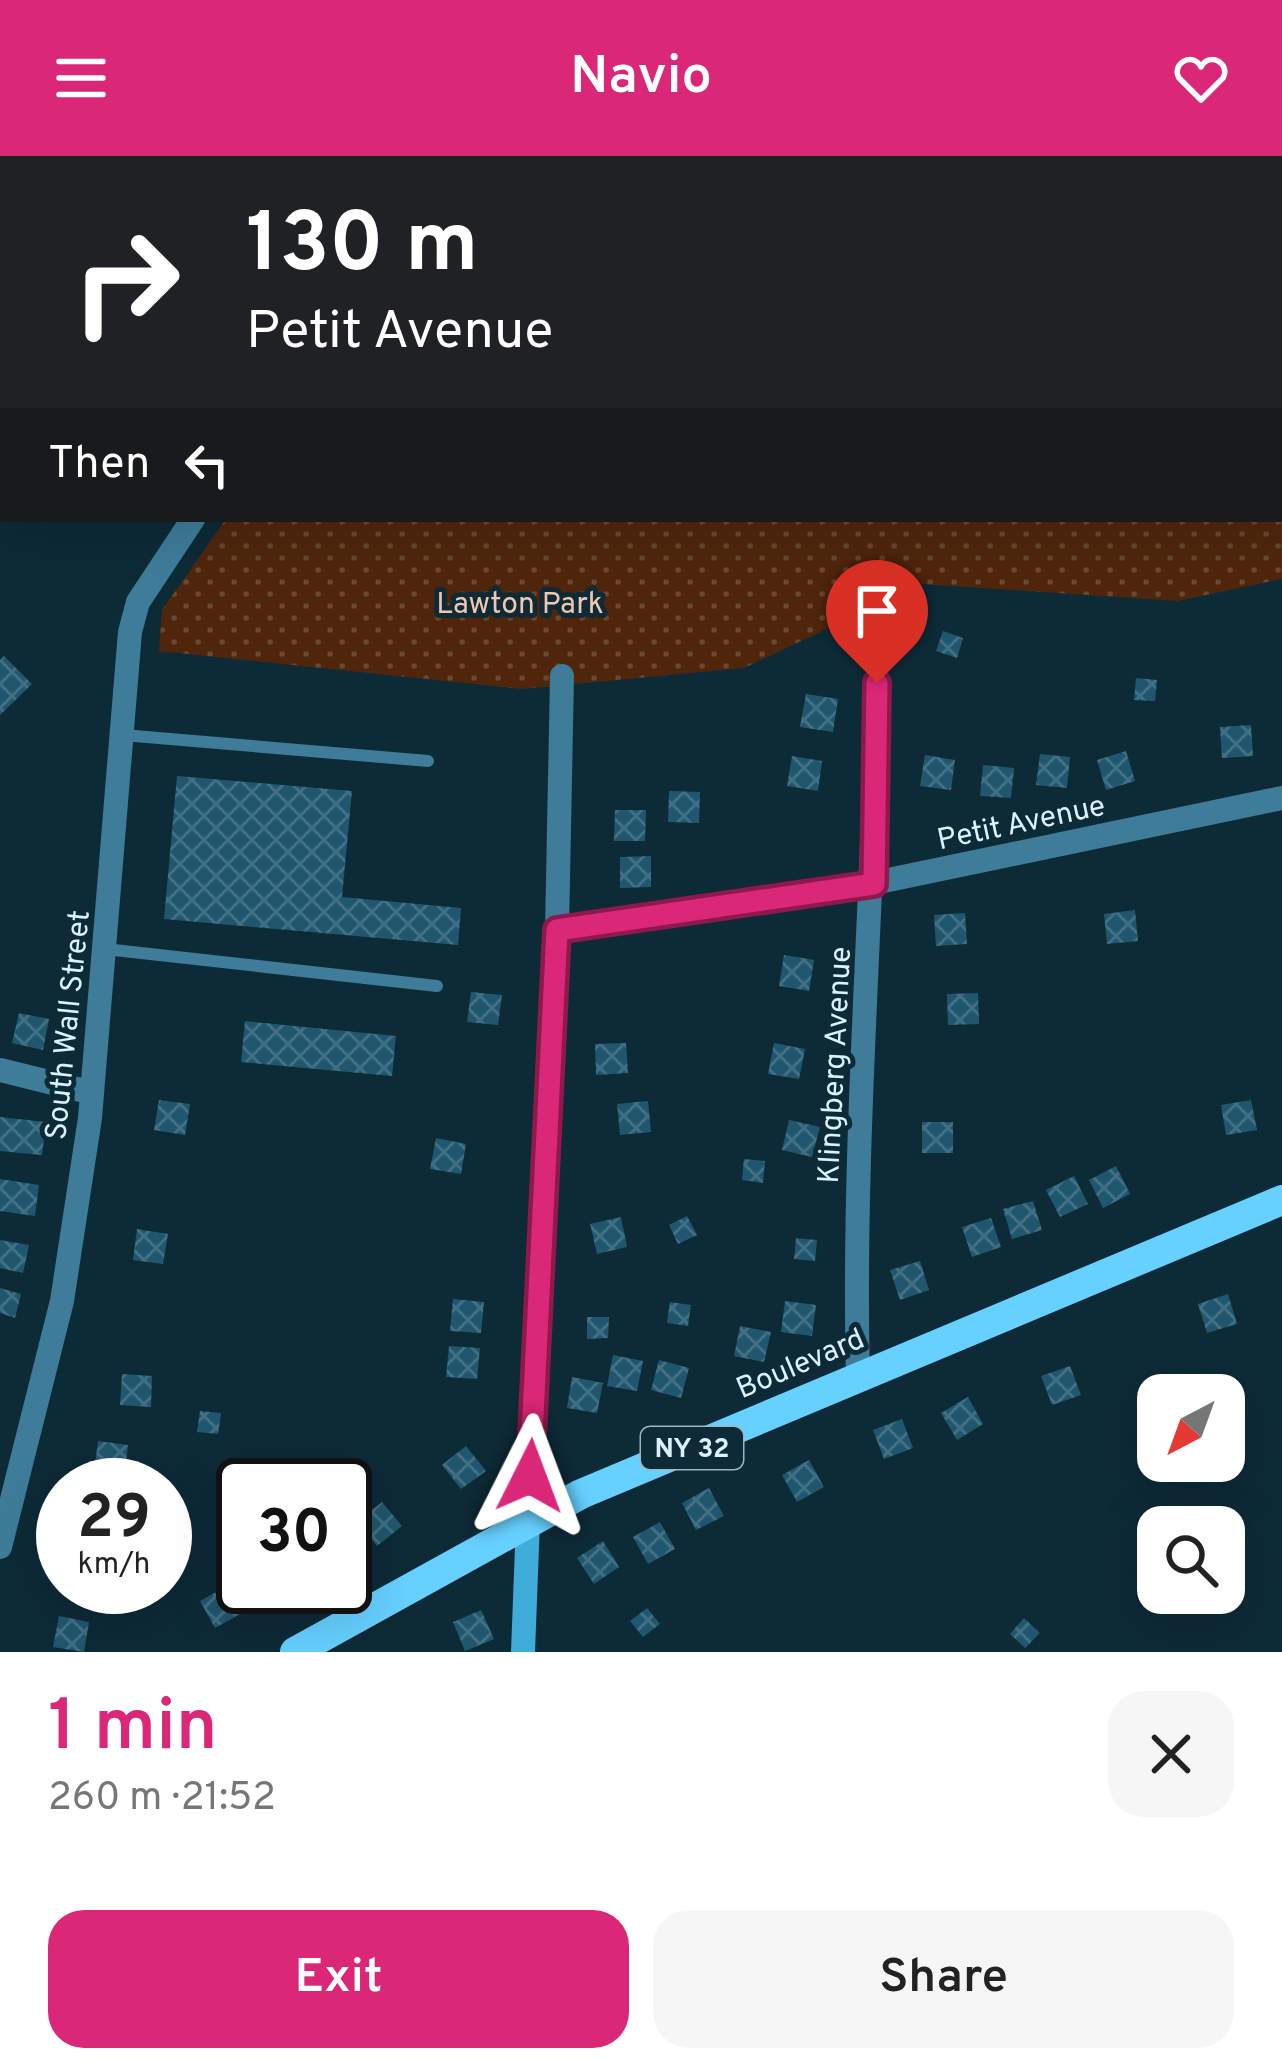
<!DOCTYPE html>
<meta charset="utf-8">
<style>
body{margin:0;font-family:Overpass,sans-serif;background:#f6f6f6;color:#222;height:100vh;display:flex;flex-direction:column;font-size:45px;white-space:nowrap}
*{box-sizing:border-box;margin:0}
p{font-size:39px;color:#767676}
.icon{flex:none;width:66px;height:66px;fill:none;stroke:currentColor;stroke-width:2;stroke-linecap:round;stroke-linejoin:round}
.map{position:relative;height:1496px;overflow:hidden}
.panel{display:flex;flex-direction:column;background:#fff;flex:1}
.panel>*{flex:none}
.guide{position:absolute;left:0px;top:0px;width:1284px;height:366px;box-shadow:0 12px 48px #0002;background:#202124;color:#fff;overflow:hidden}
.needle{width:78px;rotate:221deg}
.controls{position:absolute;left:1137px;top:1218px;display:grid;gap:24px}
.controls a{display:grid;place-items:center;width:108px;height:108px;border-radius:24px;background:#fff;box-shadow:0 12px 48px #0002;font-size:60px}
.speed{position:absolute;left:36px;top:1302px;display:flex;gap:24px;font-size:60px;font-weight:700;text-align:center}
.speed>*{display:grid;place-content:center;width:156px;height:156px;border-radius:50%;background:#fff;box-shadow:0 12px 48px #0002;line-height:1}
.speed small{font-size:30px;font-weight:400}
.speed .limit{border:6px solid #111;border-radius:18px;background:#fff;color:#111}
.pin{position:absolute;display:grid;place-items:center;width:102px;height:102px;color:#fff;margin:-123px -51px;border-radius:50% 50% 50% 0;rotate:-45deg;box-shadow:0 0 12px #0007}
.pin .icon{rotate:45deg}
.me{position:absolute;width:132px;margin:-66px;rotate:3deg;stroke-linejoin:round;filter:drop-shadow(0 0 9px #0008)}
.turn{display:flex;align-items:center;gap:42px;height:252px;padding:0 48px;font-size:54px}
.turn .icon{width:156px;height:156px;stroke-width:2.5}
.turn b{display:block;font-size:84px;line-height:102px}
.then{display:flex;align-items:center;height:114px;padding:0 48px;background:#0003;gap:24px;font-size:45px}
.round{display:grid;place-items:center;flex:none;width:126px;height:126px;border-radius:36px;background:#f6f6f6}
.head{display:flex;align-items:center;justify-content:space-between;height:204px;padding:0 48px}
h1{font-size:72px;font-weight:600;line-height:90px;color:#db2777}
.primary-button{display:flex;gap:24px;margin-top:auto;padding:24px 48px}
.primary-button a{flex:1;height:138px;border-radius:36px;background:#db2777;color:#fff;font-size:48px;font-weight:600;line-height:138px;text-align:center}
.primary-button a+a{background:#f6f6f6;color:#222}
header{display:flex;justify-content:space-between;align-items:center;height:156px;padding:0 48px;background:#db2777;color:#fff;font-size:54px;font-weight:600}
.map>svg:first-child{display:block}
.green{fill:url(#green-dots)}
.building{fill:url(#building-cross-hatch)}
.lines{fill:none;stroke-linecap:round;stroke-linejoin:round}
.lane{stroke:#3e7c99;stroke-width:12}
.street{stroke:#3e7c99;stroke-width:24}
.secondary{stroke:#3fadda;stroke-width:24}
.primary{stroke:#66d0ff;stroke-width:30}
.route-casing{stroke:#8e194d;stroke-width:30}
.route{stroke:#db2777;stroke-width:21}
.labels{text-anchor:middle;stroke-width:10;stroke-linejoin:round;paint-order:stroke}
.shield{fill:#0d2a37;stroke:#9cb6c3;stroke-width:3}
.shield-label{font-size:27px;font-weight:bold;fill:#daf2ff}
.park-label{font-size:30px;fill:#f2c7b1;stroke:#0d2a37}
.street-label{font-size:30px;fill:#daf2ff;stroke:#0d2a37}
</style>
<header><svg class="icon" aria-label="menu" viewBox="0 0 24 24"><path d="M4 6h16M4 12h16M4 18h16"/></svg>Navio<svg class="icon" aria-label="heart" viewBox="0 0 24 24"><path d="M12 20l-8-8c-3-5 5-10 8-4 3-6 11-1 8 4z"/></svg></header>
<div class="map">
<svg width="1282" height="1496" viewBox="0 0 1282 1496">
<defs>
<pattern id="green-dots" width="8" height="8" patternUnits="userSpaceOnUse" patternTransform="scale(3)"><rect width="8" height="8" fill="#4f260c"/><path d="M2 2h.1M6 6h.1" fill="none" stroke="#684630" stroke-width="1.8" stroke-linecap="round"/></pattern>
<pattern id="building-cross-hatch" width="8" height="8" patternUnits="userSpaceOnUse" patternTransform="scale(3)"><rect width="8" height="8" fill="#21576e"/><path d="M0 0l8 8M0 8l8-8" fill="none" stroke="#417084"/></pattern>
</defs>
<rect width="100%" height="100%" fill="#0d2a37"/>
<path class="green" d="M 573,0 L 1282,0 L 1282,423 L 1178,445 L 922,428 L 744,512 L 522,533 L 159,495 L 162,454 L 226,363 L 1281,363 L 1281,3 L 570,3 Z"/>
<path class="building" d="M 943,475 L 963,482 L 957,502 L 936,495 Z
M 4,500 L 32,528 L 0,559 L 0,504 Z
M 1136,522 L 1157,524 L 1155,545 L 1134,544 Z
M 806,538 L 838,543 L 833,576 L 800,571 Z
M 1251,569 L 1253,600 L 1222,602 L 1220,571 Z
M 1126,595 L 1135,625 L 1106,634 L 1097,604 Z
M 1040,598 L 1070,601 L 1067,632 L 1036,629 Z
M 925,599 L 955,604 L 951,634 L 920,630 Z
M 792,600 L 822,605 L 818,635 L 787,630 Z
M 983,609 L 1014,612 L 1011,642 L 980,640 Z
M 177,620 L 352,635 L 342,741 L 461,752 L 458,789 L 164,763 Z
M 669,635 L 700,636 L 699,667 L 668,666 Z
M 615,654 L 646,654 L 645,685 L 614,685 Z
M 651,700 L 651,731 L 620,732 L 620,701 Z
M 1135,754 L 1138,785 L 1107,788 L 1104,758 Z
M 965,757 L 967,788 L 936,790 L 934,759 Z
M 784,799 L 814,804 L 809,835 L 779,830 Z
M 471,836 L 502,839 L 498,869 L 467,866 Z
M 978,837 L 979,868 L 948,869 L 947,838 Z
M 19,857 L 49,863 L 43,894 L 12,887 Z
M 245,865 L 396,880 L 392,920 L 241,906 Z
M 626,887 L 628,917 L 596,919 L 595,888 Z
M 774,887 L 805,893 L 799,923 L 768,918 Z
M 159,944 L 190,948 L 185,979 L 154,974 Z
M 1251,944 L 1257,974 L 1226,979 L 1221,949 Z
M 648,945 L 651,976 L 620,979 L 617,948 Z
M 0,961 L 46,966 L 42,999 L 0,995 Z
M 789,964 L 820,971 L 812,1001 L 782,994 Z
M 922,966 L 953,966 L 953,997 L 922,997 Z
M 436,982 L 466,988 L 461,1018 L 430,1013 Z
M 744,1003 L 765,1005 L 763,1027 L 742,1024 Z
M 1116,1010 L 1130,1038 L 1103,1052 L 1089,1024 Z
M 1074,1020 L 1088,1048 L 1060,1061 L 1046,1034 Z
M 0,1023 L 39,1029 L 35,1060 L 0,1055 Z
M 1033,1045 L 1042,1074 L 1012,1083 L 1003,1053 Z
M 687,1060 L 697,1079 L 678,1088 L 669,1069 Z
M 621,1061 L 627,1091 L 597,1098 L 590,1068 Z
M 991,1062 L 1001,1091 L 972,1101 L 962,1071 Z
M 137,1073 L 168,1078 L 163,1108 L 133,1104 Z
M 796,1082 L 817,1084 L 815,1105 L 794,1103 Z
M 0,1084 L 29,1089 L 23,1117 L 0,1112 Z
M 920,1105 L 929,1134 L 900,1144 L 890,1114 Z
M 0,1132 L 21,1138 L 15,1162 L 0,1157 Z
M 1228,1138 L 1237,1168 L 1207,1177 L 1198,1148 Z
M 453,1143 L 484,1146 L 481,1177 L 450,1175 Z
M 785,1145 L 816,1149 L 812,1180 L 781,1176 Z
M 670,1146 L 691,1149 L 688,1170 L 667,1167 Z
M 587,1161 L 609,1161 L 608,1182 L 587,1183 Z
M 740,1170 L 771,1176 L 764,1206 L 734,1200 Z
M 449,1190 L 480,1192 L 477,1223 L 446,1221 Z
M 613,1199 L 643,1205 L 637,1235 L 607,1230 Z
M 659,1204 L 689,1212 L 681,1242 L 651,1234 Z
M 1070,1210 L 1081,1239 L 1052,1249 L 1041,1220 Z
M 122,1218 L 152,1220 L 151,1251 L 120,1249 Z
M 572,1221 L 603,1227 L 597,1257 L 567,1252 Z
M 968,1241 L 983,1268 L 957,1284 L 941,1257 Z
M 200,1255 L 221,1257 L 218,1278 L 197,1276 Z
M 902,1263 L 913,1292 L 884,1303 L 873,1274 Z
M 98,1285 L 128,1289 L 125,1320 L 94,1316 Z
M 466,1290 L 486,1315 L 461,1333 L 442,1309 Z
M 809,1304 L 824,1331 L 797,1346 L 782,1319 Z
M 709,1332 L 724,1360 L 696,1374 L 682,1347 Z
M 382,1346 L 402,1370 L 377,1390 L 358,1365 Z
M 660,1366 L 675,1393 L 648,1408 L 633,1381 Z
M 603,1385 L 619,1411 L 594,1428 L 577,1402 Z
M 227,1430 L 242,1457 L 215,1472 L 200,1445 Z
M 647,1452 L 660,1468 L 643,1481 L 630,1465 Z
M 481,1454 L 494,1483 L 465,1495 L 453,1466 Z
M 59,1460 L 89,1466 L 84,1496 L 53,1491 Z
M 1024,1462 L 1040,1477 L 1025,1492 L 1010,1478 Z"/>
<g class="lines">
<path class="lane" d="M 1281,50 L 1282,49
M 123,579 L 428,605
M 105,793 L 437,830"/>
<path class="street" d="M 540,3 L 543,0
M 557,774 L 874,727 L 1282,642
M 0,914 L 89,936
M 858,1222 C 852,990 873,759 877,527
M 528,1365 L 557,774 L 562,520
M 0,1391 L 62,1145 L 90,962 L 130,476 L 138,446 L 193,363"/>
<path class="secondary" d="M 523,1496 L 528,1365"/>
<path class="primary" d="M 295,1496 L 581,1338 L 1282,1044"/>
</g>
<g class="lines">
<g class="route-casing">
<path id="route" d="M 530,1320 L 557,774 L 874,728 L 877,527"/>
</g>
<use href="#route" class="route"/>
</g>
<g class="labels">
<rect class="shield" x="641" y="1271" width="102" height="42" rx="9"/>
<g class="shield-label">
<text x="692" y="1301">NY 32</text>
</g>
<g class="park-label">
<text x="520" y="457">Lawton Park</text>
</g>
<g class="street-label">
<text transform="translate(1021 666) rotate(-12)" y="10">Petit Avenue</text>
<text transform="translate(67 869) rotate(-84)" y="10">South Wall Street</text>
<text transform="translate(834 909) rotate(-87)" y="10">Klingberg Avenue</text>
<text transform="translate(800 1207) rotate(-23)" y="10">Boulevard</text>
</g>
</g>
</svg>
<div class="controls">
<a><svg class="needle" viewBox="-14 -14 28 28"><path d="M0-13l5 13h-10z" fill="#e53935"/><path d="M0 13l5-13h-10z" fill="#767676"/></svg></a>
<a><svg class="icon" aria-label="search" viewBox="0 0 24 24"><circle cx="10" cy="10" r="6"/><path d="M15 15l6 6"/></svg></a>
</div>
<div class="speed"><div>29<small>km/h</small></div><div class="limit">30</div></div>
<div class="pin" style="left:877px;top:527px;background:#d93025"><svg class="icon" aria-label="arrive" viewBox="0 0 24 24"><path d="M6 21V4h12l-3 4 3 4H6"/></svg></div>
<svg class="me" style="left:530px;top:1320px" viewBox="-20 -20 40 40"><path d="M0-17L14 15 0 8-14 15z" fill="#db2777" stroke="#fff" stroke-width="4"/></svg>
<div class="guide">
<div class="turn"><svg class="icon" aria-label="right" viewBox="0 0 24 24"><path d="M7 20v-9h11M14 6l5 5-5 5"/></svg><div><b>130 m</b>Petit Avenue</div></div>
<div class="then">Then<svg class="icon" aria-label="left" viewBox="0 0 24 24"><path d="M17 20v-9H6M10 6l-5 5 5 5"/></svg></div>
</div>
</div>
<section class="panel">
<div class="head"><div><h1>1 min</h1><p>260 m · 21:52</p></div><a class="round"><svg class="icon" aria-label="close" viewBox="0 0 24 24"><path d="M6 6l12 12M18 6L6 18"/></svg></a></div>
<div class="primary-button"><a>Exit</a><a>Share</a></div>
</section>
